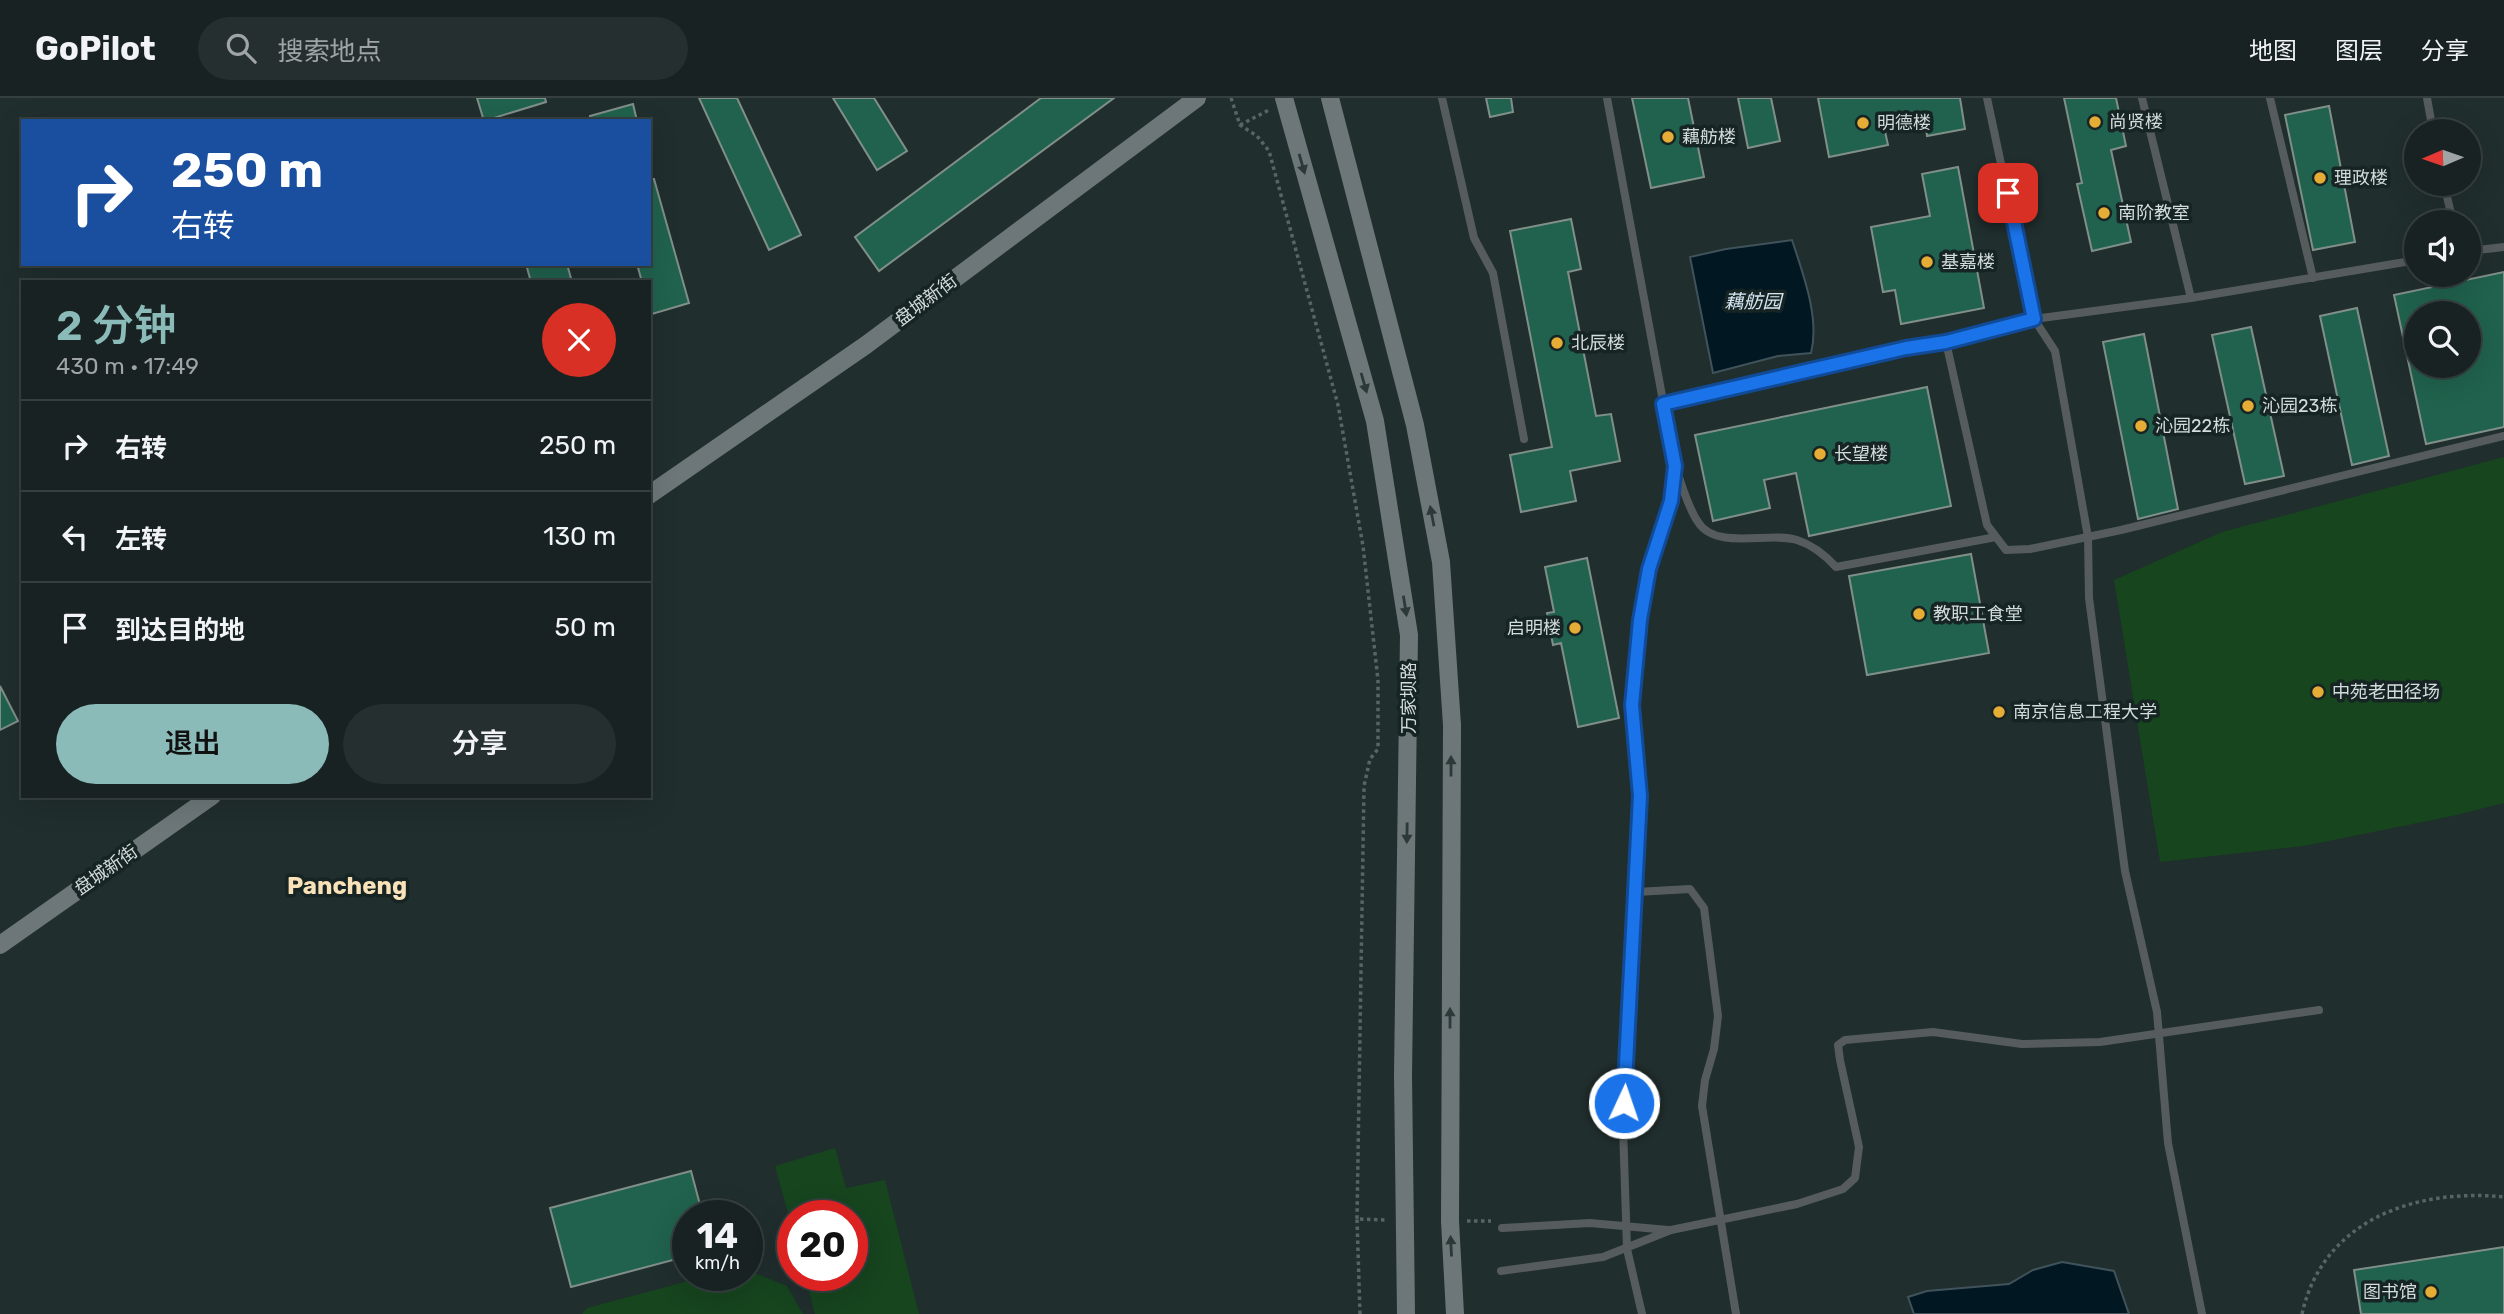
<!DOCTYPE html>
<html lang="zh">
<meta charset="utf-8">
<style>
body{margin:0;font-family:Rubik,"Noto Sans SC",sans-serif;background:#252f2f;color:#f1f3f6;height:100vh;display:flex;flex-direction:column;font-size:26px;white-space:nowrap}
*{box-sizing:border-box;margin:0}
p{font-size:23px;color:#9fa4a5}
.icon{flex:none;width:38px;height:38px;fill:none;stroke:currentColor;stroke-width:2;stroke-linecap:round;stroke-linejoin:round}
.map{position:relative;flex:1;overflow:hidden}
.side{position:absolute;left:21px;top:182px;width:630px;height:518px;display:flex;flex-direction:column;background:#182222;border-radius:0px;box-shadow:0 7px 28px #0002,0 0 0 2px #363f40}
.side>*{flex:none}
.top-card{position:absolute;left:21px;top:21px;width:630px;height:147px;border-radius:0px;box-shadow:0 7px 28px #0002,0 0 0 2px #363f40;background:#1a4fa0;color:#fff;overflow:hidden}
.needle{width:46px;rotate:268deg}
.buttons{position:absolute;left:2404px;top:21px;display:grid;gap:14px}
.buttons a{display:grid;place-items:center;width:77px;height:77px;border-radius:50%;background:#182222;box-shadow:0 7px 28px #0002,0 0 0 2px #363f40;font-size:35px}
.speed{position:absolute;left:672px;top:1102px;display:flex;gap:14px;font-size:35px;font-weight:700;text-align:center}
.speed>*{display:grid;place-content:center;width:91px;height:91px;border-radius:50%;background:#182222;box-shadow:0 7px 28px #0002,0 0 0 2px #363f40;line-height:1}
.speed small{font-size:18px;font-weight:400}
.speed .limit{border:10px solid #d22;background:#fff;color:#111}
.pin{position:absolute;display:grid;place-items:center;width:60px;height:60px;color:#fff;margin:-30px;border-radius:14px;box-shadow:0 4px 10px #0006}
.me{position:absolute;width:77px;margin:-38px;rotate:3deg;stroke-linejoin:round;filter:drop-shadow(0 0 5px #0008)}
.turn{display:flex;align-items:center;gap:24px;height:147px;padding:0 35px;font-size:32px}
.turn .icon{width:91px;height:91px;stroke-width:2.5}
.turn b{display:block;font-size:49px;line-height:60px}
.round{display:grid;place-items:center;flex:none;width:74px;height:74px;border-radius:37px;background:#252f2f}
.summary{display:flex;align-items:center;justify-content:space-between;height:119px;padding:0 35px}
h1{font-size:42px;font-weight:600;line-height:52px;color:#8bbbb9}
.primary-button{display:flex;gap:14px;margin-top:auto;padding:14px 35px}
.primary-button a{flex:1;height:80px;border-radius:42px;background:#8bbbb9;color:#111;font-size:28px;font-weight:600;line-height:80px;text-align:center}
.primary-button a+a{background:#252f2f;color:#f1f3f6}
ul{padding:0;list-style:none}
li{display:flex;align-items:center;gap:21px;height:91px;padding:0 35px;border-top:2px solid #363f40}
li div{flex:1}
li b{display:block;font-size:26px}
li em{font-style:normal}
header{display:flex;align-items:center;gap:42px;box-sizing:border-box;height:98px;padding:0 35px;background:#182222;border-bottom:2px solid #363f40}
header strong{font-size:33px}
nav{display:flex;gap:38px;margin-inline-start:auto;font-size:24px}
.search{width:490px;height:63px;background:#252f2f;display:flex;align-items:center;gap:18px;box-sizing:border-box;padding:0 24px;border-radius:38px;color:#9fa4a5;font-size:26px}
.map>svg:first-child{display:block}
.green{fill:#16451e}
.water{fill:#011722;stroke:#40525a;stroke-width:2}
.building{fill:#20624d;stroke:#818f89;stroke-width:2;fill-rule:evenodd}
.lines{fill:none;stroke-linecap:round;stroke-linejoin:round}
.path{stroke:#596565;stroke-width:3.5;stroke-dasharray:3.5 3.5;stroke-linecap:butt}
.service{stroke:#565c5d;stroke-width:8}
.secondary{stroke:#6d777a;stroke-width:18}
.oneway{fill:#2c3939}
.route-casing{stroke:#114b97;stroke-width:18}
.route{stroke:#1a73e8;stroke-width:12}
.poi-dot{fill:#e5ad36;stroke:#162423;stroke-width:2.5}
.labels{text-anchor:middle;stroke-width:7;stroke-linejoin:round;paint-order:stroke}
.poi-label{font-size:18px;fill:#d3dbdb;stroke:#162423;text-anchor:start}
.street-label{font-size:18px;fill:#d3dbdb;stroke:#162423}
.water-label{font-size:19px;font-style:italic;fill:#d4e6f1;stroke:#162423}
.district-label{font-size:24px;font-weight:bold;fill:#f9e1b8;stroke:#162423}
</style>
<header>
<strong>GoPilot</strong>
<div class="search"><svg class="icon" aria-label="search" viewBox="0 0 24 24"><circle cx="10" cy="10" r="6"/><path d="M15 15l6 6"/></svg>搜索地点</div>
<nav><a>地图</a><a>图层</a><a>分享</a></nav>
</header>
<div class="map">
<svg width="2504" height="1216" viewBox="0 0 2504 1216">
<rect width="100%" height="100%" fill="#202e2d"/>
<path class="green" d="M 2504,359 L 2504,705 L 2457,717 L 2304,748 L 2160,764 L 2114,482 L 2222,434 Z
M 835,1050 L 846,1090 L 885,1082 L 919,1216 L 815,1216 L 805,1178 L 852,1178 L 852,1118 L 793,1118 L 793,1133 L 775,1068 Z
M 747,1172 L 787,1188 L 803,1216 L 582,1216 L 587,1210 L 707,1178 L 747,1178 Z"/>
<path class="water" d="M 1792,142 C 1803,176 1820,220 1811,255 L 1778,258 L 1713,275 L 1690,159 L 1726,151 Z
M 2062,1164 L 2114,1173 L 2129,1216 L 1914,1216 L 1908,1199 L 1927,1193 L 2009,1186 L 2033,1172 Z"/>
<path class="building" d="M 477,0 L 545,0 L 546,4 L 484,23 Z
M 699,0 L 737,0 L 801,137 L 769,152 Z
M 833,0 L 874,0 L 907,53 L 877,72 Z
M 1041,0 L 1114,0 L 879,173 L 855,139 Z
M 1486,0 L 1511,0 L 1513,14 L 1490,19 Z
M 1632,0 L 1688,0 L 1704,79 L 1651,90 Z
M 1738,0 L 1771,0 L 1780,43 L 1748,50 Z
M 1818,0 L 1960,0 L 1965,31 L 1927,38 L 1925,20 L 1884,29 L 1888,47 L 1829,59 Z
M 2064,0 L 2116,0 L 2126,48 L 2111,52 L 2131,144 L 2092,153 L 2077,86 L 2082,85 Z
M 633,6 L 637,23 L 591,23 L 590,18 Z
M 2329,8 L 2355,144 L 2313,152 L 2285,17 Z
M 1958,69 L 1984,210 L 1901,226 L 1895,192 L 1883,194 L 1871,129 L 1930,118 L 1922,76 Z
M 649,81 L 654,81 L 689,205 L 652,216 L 649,184 L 642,184 L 637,166 L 649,166 Z
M 1571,121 L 1581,171 L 1568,174 L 1596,318 L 1611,316 L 1620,363 L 1570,373 L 1576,403 L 1521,414 L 1510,357 L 1552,349 L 1510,133 Z
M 526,166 L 567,166 L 572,184 L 531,184 Z
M 2504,174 L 2504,329 L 2426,346 L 2394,197 ZM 2417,215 L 2469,215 L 2469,268 L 2417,268 Z
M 2357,210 L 2389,358 L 2352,367 L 2320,218 Z
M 2251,229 L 2284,378 L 2245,386 L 2212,237 Z
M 2144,236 L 2178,411 L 2138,421 L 2103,244 Z
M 1927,289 L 1951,408 L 1809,438 L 1796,375 L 1764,382 L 1770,410 L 1713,423 L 1695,337 Z
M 1971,456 L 1989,555 L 1867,577 L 1849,478 Z
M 1587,460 L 1619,620 L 1578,629 L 1561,545 L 1553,547 L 1547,515 L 1554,514 L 1545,469 Z
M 0,588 L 18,623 L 0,632 Z
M 691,1073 L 703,1118 L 688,1118 L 688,1158 L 571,1189 L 550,1110 Z
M 2504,1149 L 2504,1216 L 2361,1216 L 2354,1172 Z"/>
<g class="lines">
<path class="path" d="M 1231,0 L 1240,27 L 1257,38 L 1269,53 L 1338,307 L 1363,448 L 1378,582 L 1378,651 L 1370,661 L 1364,688 L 1357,1121
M 1240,27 L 1269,12
M 1467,1123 L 1491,1123
M 1360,1216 L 1357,1121 L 1386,1122
M 2302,1216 C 2323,1121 2417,1090 2504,1099"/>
<path class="service" d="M 1442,0 L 1474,140 L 1493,175 L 1524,341
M 1607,0 L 1675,368 C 1682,386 1687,408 1698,424 C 1716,453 1770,433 1797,442 C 1813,447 1825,457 1836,469 L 1996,439
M 1987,0 L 2034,221 L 2055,253 L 2088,439 L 2089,500 L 2125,773 L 2157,914 L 2168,1045 L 2202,1216
M 2142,0 L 2191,200 L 2417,162
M 2270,0 L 2313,180
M 2427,0 L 2433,33
M 2444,86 L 2453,124
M 2469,153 L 2504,149
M 1946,244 L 1987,427 L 2006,452 L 2030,451 L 2121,432 L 2504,338
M 1663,306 L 1905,250 L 1946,244 L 2034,221 L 2191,200
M 1636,794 L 1690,791 L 1704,810 L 1718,918 L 1714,951 L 1705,982 L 1702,1008 L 1736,1216
M 1502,1130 L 1590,1125 L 1668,1132
M 1501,1173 L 1603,1159 L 1671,1132 L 1797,1106 L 1843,1091 L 1855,1080 L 1859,1049 L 1840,962 L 1838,947 L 1845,942 L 1933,934 L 2022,946 L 2100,944 L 2319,912
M 1642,1216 L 1627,1151 L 1623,1029 L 1640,698 L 1632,607 L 1640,522 L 1649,471 L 1671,403 L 1675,368"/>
<path class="secondary" d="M 1284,0 L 1375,323 L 1409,537 L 1403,977 L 1406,1216
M 1330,0 L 1415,327 L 1441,464 L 1452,627 L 1450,1123 L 1455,1216
M 649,397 L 866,247 L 1197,0
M 0,847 L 212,698"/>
</g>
<defs><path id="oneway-solid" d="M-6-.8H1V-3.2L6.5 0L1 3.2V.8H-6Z" transform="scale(1.75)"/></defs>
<g class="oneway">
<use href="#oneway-solid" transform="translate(1302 66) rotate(74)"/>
<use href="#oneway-solid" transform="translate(1364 285) rotate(74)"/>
<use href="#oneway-solid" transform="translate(1432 418) rotate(-101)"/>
<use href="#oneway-solid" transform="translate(1405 508) rotate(81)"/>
<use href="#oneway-solid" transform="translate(1451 668) rotate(-90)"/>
<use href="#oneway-solid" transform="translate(1407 735) rotate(91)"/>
<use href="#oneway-solid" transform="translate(1450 920) rotate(-90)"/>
<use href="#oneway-solid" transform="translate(1451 1148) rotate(-93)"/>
</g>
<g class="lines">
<g class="route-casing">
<path id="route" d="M 1624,1005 L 1640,698 L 1632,607 L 1640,522 L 1649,471 L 1671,403 L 1675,368 L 1663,306 L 1906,250 L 1946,244 L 2034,221 L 2008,95"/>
</g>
<use href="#route" class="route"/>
</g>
<g class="poi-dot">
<circle cx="2095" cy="24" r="7"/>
<circle cx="1863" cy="25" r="7"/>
<circle cx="1668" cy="39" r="7"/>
<circle cx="2320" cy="80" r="7"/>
<circle cx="2104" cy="115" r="7"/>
<circle cx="1927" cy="164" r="7"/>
<circle cx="1557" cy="245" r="7"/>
<circle cx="2248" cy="308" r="7"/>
<circle cx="2141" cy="328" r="7"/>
<circle cx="1820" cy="356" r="7"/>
<circle cx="1919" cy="516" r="7"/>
<circle cx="1575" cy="530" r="7"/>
<circle cx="2318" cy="594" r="7"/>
<circle cx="1999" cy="614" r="7"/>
<circle cx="2431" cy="1194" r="7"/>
</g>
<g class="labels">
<g class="poi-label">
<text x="2109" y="30">尚贤楼</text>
<text x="1877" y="31">明德楼</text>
<text x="1682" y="45">藕舫楼</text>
<text x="2334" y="86">理政楼</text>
<text x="2118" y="121">南阶教室</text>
<text x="1941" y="170">基嘉楼</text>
<text x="1571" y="251">北辰楼</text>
<text x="2262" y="314">沁园23栋</text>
<text x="2155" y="334">沁园22栋</text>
<text x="1834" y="362">长望楼</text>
<text x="1933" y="522">教职工食堂</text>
<text x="1561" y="536" text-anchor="end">启明楼</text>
<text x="2332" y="600">中苑老田径场</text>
<text x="2013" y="620">南京信息工程大学</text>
<text x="2417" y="1200" text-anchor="end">图书馆</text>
</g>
<g class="street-label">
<text transform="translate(926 202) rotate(-37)" y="6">盘城新街</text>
<text transform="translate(1409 600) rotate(-90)" y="6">万家坝路</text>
<text transform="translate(106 772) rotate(-35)" y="6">盘城新街</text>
</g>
<g class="water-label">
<text x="1753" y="210">藕舫园</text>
</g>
<g class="district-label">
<text x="347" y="796">Pancheng</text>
</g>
</g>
</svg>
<div class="buttons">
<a><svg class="needle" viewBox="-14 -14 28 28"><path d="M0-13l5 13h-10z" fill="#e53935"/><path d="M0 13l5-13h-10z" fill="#9fa4a5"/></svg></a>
<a><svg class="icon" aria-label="sound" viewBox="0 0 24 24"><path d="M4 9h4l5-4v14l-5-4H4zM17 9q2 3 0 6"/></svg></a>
<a><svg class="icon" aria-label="search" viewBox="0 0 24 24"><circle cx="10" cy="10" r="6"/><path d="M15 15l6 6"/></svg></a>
</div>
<div class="speed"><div>14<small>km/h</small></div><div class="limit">20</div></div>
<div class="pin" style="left:2008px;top:95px;background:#d93025"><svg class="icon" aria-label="arrive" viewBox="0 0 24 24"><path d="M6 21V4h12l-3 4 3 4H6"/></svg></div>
<svg class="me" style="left:1624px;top:1005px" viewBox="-20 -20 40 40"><circle r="17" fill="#1a73e8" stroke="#fff" stroke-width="3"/><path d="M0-11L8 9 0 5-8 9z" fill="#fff"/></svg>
<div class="top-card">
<div class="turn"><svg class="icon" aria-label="right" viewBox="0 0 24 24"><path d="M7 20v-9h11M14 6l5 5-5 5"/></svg><div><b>250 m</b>右转</div></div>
</div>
<section class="side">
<div class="summary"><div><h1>2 分钟</h1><p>430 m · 17:49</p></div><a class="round" style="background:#d93025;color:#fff"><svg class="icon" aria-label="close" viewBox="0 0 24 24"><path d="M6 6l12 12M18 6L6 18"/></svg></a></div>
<ul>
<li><svg class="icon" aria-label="right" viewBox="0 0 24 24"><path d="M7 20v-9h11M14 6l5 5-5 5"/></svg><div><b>右转</b></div><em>250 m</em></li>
<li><svg class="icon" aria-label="left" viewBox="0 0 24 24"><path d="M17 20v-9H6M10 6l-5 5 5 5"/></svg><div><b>左转</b></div><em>130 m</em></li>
<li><svg class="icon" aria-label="arrive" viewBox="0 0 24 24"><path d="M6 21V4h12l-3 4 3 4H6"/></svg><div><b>到达目的地</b></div><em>50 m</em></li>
</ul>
<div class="primary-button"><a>退出</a><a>分享</a></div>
</section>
</div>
